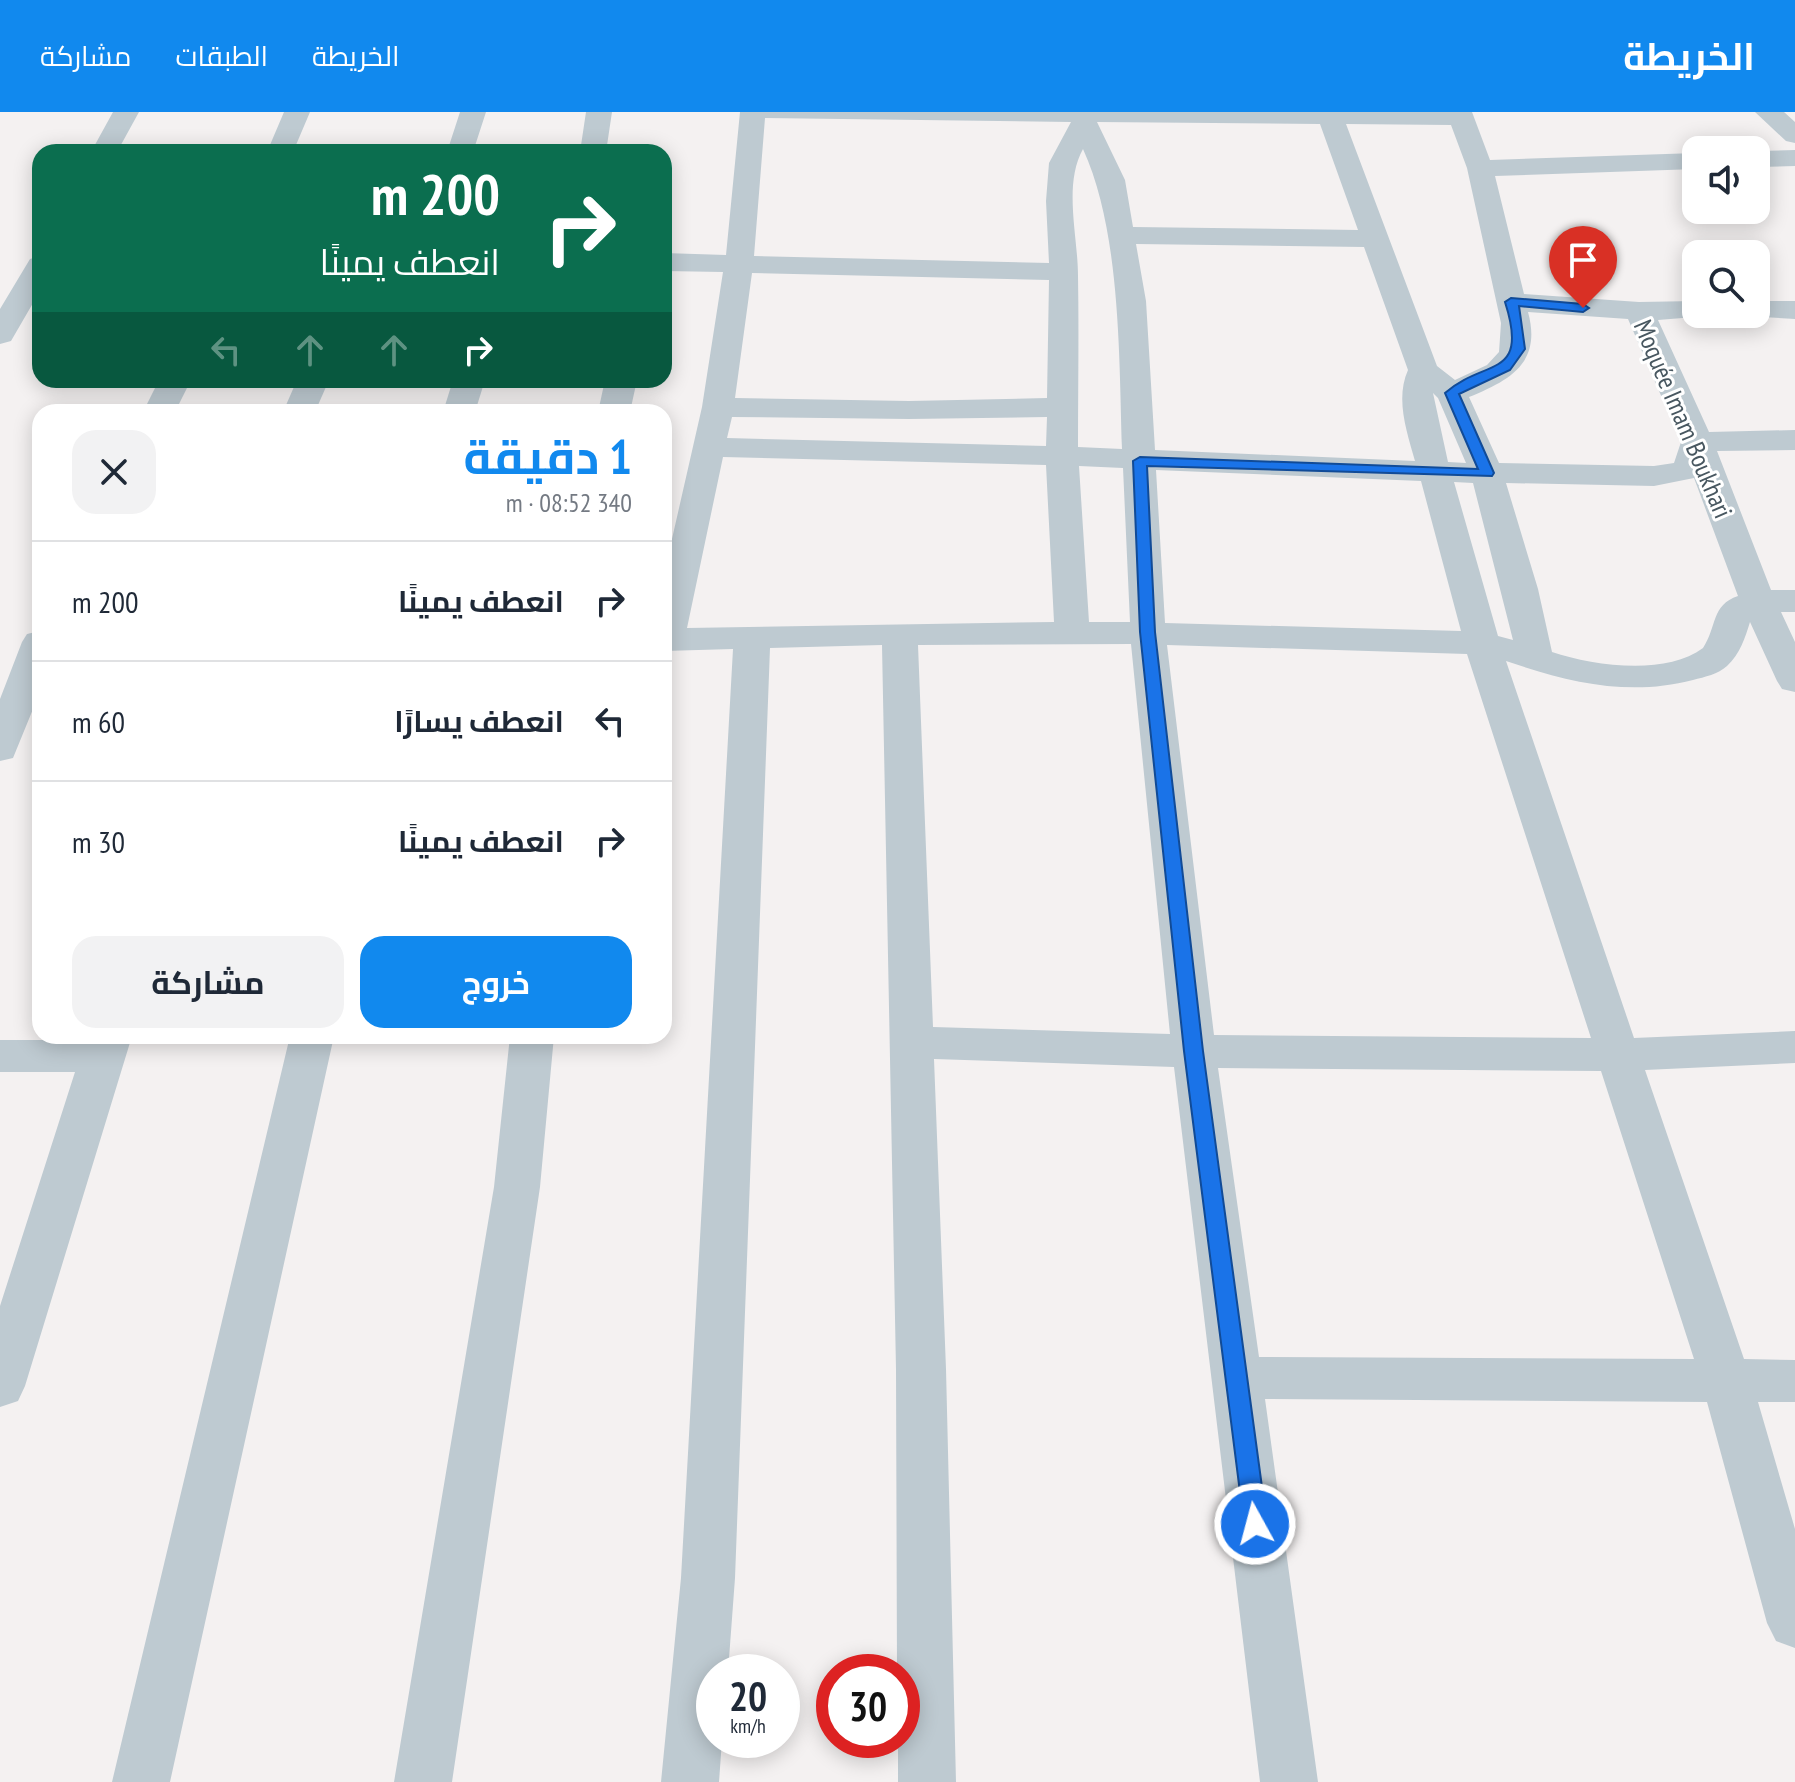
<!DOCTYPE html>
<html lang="ar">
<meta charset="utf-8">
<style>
body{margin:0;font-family:"PT Sans Narrow",Cairo,sans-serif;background:#f2f2f3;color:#1f2937;direction:rtl;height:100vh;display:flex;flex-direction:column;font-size:30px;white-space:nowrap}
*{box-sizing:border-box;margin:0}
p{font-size:26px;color:#747a83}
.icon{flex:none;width:44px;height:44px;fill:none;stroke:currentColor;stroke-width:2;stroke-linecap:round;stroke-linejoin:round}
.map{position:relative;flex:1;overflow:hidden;direction:ltr}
.drawer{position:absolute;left:32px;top:292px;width:640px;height:640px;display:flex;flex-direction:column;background:#fff;border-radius:24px;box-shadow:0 4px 20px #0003;direction:rtl}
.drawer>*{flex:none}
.hud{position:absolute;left:32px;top:32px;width:640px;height:244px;border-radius:24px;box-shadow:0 4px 20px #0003;direction:rtl;background:#0b6e4f;color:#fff;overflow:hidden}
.tools{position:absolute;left:1682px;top:24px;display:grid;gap:16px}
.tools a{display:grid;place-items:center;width:88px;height:88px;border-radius:16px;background:#fff;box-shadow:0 4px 20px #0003;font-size:40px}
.speed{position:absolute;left:696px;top:1542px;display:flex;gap:16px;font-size:40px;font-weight:700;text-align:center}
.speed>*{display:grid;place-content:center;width:104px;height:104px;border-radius:50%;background:#fff;box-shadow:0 4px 20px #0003;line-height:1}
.speed small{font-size:20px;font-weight:400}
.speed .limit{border:12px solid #d22;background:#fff;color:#111}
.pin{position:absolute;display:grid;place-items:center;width:68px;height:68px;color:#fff;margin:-82px -34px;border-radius:50% 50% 50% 0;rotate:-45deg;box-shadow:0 0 8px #0007}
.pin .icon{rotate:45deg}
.me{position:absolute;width:88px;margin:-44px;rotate:353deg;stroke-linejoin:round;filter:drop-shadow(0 0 6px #0008)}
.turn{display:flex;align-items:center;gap:28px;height:168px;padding:0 40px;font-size:36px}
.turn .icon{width:104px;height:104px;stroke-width:2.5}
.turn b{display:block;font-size:56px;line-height:68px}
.lanes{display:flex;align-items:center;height:76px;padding:0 40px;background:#0003;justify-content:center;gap:40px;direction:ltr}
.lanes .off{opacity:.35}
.round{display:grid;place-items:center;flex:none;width:84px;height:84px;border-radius:24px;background:#f2f2f3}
.overview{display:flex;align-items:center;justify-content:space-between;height:136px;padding:0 40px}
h1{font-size:48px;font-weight:700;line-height:60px;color:#1189ee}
.action{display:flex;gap:16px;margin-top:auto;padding:16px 40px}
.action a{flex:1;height:92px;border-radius:24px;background:#1189ee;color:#fff;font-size:32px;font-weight:700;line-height:92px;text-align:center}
.action a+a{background:#f2f2f3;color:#1f2937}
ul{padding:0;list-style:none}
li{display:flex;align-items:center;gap:24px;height:120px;padding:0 40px;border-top:2px solid #e0e1e3}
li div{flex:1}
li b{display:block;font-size:30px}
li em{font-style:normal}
header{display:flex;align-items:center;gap:48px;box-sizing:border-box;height:112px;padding:0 40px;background:#1189ee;color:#fff}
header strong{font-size:38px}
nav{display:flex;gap:44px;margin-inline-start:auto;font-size:28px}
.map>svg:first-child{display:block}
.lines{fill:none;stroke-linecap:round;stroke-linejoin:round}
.minor{fill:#becad1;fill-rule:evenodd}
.route{fill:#1a73e8;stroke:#114b97;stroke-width:2}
.labels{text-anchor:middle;stroke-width:6;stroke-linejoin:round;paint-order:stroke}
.far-street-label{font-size:26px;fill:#485760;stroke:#fff}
</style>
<header>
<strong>الخريطة</strong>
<nav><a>الخريطة</a><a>الطبقات</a><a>مشاركة</a></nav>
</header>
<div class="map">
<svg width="1795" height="1670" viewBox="0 0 1795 1670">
<rect width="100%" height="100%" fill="#f4f1f1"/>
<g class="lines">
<path class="minor" d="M 113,0 L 139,0 L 117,40 L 91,40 Z
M 284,0 L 310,0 L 293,40 L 267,40 Z
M 460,0 L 486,0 L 473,40 L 447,40 Z
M 586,0 L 612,0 L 606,40 L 580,40 Z
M 740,0 L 1472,0 L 1490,48 L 1696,41 L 1696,57 L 1495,64 L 1524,182 L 1639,190 L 1696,189 L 1696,202 L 1708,202 L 1707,204 L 1658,208 L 1709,320 L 1795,318 L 1795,338 L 1717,339 L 1771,478 L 1795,478 L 1795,500 L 1781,500 L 1795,530 L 1795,580 L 1782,577 L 1777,569 L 1750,510 C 1745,526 1740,542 1727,554 C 1718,562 1705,565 1693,568 C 1628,585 1568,570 1506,549 L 1634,926 L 1795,919 L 1795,951 L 1645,958 L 1744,1247 L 1795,1248 L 1795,1290 L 1758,1290 L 1795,1417 L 1795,1536 L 1776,1529 L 1767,1511 L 1707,1290 L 1265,1287 L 1318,1670 L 1260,1670 L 1174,955 L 934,947 L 946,1257 L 956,1670 L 898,1670 L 898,1628 L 902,1628 L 902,1560 L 897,1560 L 896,1257 L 882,533 L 770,536 L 735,1466 L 728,1560 L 714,1560 L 714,1628 L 722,1628 L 719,1670 L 661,1670 L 681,1466 L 733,537 L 664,539 L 664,462 L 702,295 L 723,160 L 664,159 L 664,141 L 726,143 ZM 765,6 L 1071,10 L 1049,51 L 1046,89 L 1049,151 L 754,144 ZM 1097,10 L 1320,12 L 1358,118 L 1133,115 L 1125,68 ZM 1346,12 L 1451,13 L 1467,56 L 1501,211 L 1499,240 L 1487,253 L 1455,268 L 1437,254 ZM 1083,37 C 1121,120 1119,246 1122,337 L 1078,335 C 1078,279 1079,221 1078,164 C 1078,124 1063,73 1083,37 ZM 1136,132 L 1364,135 L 1408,258 C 1395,287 1407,320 1415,349 L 1155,338 L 1146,189 ZM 752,161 L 1049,168 L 1047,286 L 909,289 L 735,286 ZM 1528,200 L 1628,207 L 1681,330 L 1674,351 L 1654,354 L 1499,351 L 1469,285 C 1510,268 1542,251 1528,200 ZM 1433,281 L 1438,286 L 1466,351 L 1448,350 ZM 732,305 L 909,307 L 1047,305 L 1046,334 L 727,326 ZM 723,345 L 1046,353 L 1054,510 L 687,516 ZM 1079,354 L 1123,356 L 1130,510 L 1089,510 ZM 1156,358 L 1421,369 L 1461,519 L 1165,511 ZM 1694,366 L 1738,484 C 1711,493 1717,515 1703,536 C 1666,564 1594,554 1552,540 L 1538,477 L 1506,371 L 1654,374 ZM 1454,370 L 1473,371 L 1513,528 L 1498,524 ZM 1131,532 L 1170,922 L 933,915 L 918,533 ZM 1167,533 L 1467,542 L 1591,926 L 1214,923 ZM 1218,956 L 1601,959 L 1694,1247 L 1259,1245 Z
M 1755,0 L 1784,0 L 1795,10 L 1795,31 L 1786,29 Z
M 1795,38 L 1795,54 L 1756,55 L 1756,39 Z
M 40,144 L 40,179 L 11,229 L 0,232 L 0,197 L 30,147 Z
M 1756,189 L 1795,189 L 1795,207 L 1745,204 L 1744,202 L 1756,202 Z
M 159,268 L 191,268 L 175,300 L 143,300 Z
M 297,268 L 329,268 L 315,300 L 283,300 Z
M 453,268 L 485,268 L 475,300 L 443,300 Z
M 605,268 L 637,268 L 630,300 L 598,300 Z
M 40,519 L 40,580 L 13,646 L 0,649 L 0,587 L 22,530 L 27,522 Z
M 88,924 L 132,924 L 25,1274 L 18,1289 L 0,1295 L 0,1194 L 75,960 L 0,960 L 0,928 L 87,928 Z
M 290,924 L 334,924 L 170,1670 L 112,1670 Z
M 510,924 L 554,924 L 540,1075 L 452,1670 L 394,1670 L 494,1075 Z"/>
</g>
<path class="route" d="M 1511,186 L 1583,192 L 1589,196 L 1583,200 L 1519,194 L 1525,237 L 1510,258 L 1459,282 L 1494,361 L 1492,364 L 1147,354 L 1155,520 L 1203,939 L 1267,1412 L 1264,1420 L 1255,1423 L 1247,1420 L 1244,1412 L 1184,939 L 1140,520 L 1133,349 L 1140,345 L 1478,357 L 1445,281 C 1484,246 1530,268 1505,190 Z"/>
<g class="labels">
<g class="far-street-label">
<text transform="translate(1683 307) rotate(67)" y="9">Moquée Imam Boukhari</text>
</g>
</g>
</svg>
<div class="tools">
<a><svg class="icon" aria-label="sound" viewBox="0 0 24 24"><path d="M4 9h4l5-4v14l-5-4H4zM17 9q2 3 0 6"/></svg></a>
<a><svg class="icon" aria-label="search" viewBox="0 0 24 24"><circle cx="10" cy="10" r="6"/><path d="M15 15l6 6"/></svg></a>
</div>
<div class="speed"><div>20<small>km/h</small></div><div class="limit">30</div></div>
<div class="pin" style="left:1583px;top:196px;background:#d93025"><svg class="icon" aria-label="arrive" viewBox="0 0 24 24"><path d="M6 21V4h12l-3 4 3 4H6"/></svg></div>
<svg class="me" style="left:1255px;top:1412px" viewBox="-20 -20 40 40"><circle r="17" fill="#1a73e8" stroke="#fff" stroke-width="3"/><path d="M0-11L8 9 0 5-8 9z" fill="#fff"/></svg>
<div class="hud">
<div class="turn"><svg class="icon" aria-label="right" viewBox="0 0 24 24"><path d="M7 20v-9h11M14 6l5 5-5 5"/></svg><div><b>200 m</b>انعطف يمينًا</div></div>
<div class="lanes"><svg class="icon off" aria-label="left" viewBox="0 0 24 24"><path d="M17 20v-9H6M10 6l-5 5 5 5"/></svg><svg class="icon off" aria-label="ahead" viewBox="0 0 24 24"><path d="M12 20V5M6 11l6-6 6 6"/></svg><svg class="icon off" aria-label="ahead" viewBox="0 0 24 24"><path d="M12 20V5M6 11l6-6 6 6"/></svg><svg class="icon" aria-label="right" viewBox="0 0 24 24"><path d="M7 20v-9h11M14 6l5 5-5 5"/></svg></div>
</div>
<section class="drawer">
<div class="overview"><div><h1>1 دقيقة</h1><p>340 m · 08:52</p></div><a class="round"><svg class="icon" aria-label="close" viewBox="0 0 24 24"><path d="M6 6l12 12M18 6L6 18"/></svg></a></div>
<ul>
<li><svg class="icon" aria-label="right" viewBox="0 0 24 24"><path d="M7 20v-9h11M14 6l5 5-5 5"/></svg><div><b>انعطف يمينًا</b></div><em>200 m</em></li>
<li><svg class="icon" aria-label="left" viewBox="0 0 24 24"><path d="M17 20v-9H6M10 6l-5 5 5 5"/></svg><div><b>انعطف يسارًا</b></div><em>60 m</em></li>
<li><svg class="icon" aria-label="right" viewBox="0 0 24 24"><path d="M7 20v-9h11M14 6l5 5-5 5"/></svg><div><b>انعطف يمينًا</b></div><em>30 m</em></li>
</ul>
<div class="action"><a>خروج</a><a>مشاركة</a></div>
</section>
</div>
